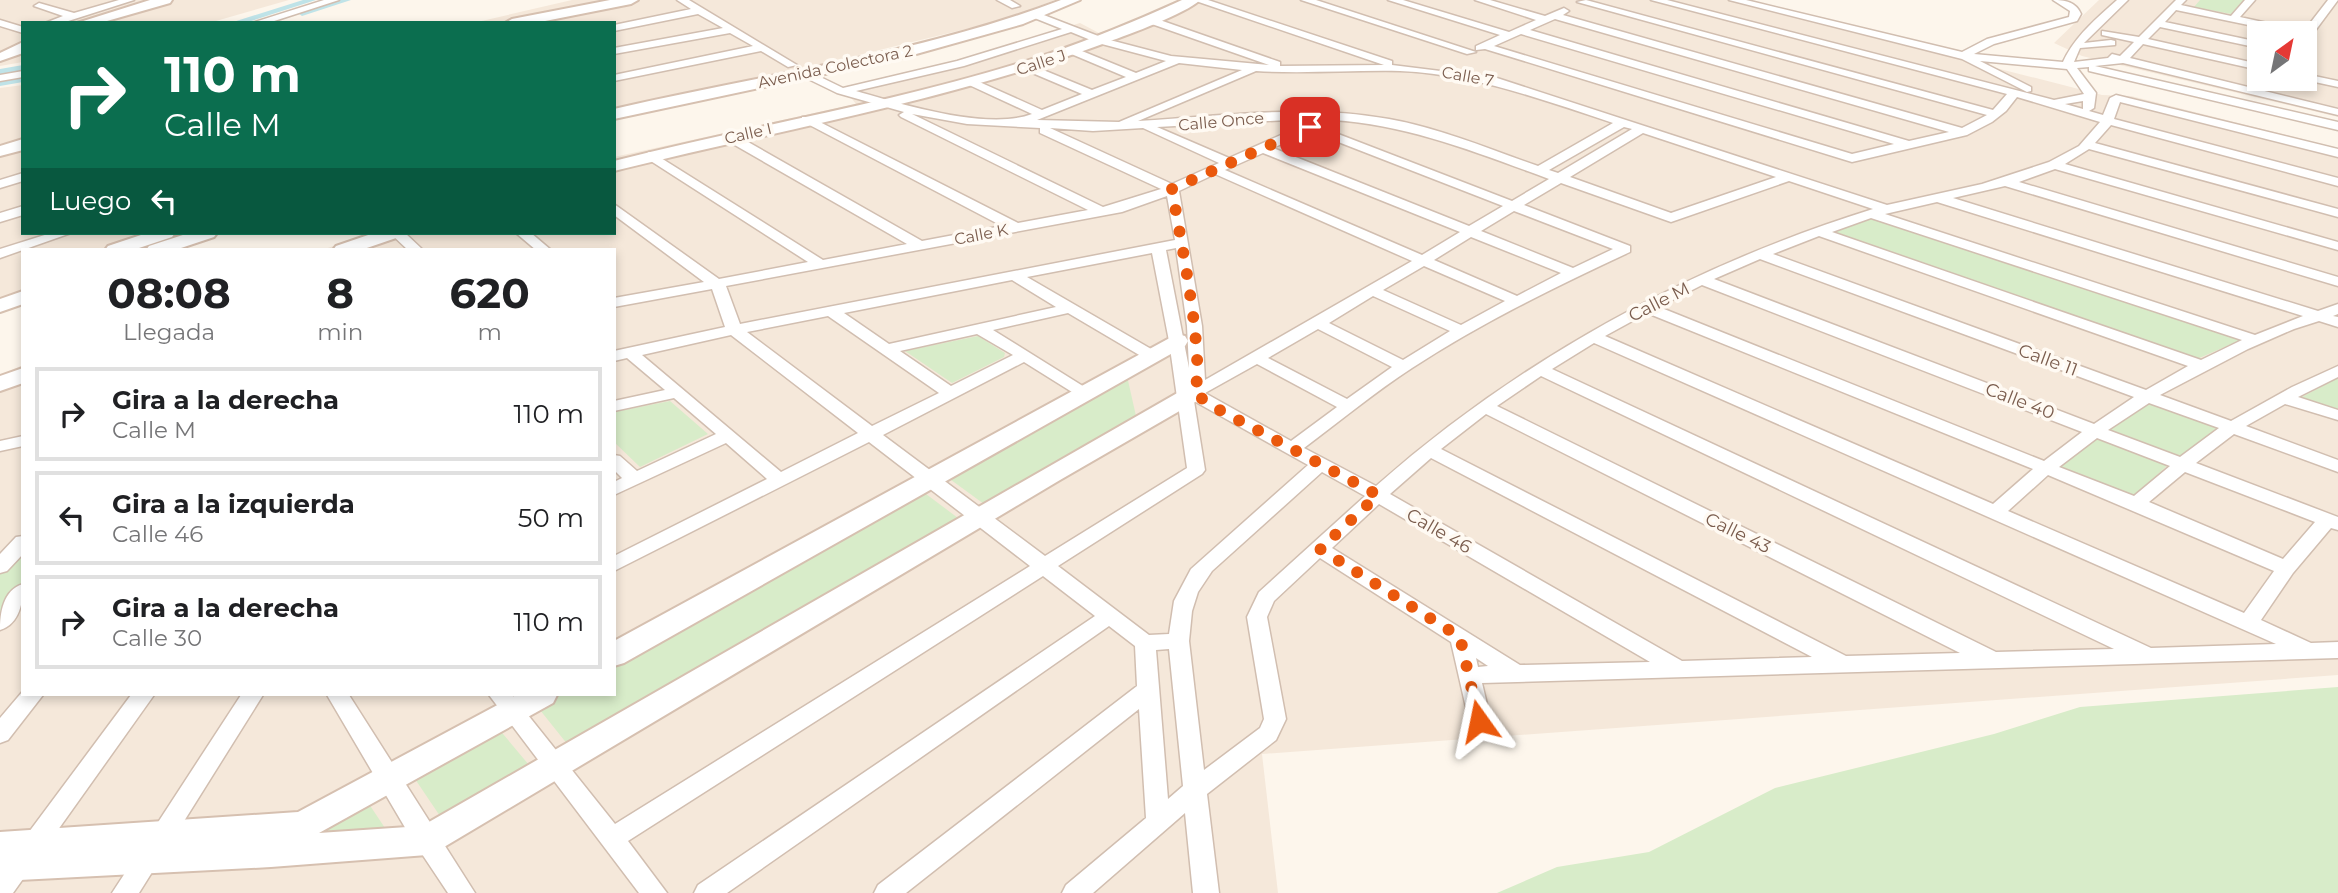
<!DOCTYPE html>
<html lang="es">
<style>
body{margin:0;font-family:Montserrat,sans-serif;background:#f2f2f2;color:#202124;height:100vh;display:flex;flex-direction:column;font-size:26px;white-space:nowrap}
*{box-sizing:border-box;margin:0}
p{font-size:23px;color:#757577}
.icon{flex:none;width:38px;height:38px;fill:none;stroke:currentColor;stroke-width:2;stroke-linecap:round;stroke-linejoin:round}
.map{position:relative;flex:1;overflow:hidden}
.side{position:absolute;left:21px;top:248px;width:595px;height:448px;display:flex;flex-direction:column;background:#fff;border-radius:0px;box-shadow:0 4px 10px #0003}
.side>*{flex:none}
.banner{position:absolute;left:21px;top:21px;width:595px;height:214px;border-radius:0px;box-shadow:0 4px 10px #0003;background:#0b6e4f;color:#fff;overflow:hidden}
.needle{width:46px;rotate:33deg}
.tools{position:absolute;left:2247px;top:21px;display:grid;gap:14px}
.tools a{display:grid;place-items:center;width:70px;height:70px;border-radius:0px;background:#fff;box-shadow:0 4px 10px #0003;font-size:35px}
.pin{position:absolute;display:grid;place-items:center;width:60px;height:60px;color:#fff;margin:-30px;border-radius:14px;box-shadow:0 4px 10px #0006}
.me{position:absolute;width:77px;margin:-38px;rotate:348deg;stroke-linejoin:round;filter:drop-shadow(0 0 5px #0008)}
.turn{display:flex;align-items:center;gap:24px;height:147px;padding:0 28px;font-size:32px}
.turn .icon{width:91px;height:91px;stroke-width:2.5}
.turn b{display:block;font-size:49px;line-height:60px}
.then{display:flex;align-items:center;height:66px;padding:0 28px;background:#0003;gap:14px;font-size:26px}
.eta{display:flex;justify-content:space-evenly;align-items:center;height:119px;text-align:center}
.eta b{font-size:42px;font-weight:700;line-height:49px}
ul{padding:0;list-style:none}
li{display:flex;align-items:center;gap:21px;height:94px;margin:0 14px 10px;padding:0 14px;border:4px solid #e0e0e0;border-radius:0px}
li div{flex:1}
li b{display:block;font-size:26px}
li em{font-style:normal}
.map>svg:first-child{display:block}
.residential{fill:#f5e8da;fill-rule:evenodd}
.green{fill:#d8ecc9}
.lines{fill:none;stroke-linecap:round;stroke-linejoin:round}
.canal{fill:#bfe3e8;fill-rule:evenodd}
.street-casing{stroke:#d1beb0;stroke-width:3}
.secondary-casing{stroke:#d6c0b0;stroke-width:4}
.street{fill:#fff;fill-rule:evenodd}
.secondary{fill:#fff;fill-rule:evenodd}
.route{stroke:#ea580c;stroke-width:12;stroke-dasharray:0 21.6}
.labels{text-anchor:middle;stroke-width:7;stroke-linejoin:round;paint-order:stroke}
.far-street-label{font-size:16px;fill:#7a5c4d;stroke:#fffaf3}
.street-label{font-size:18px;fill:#7a5c4d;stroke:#fffaf3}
</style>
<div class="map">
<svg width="2338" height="893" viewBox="0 0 2338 893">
<rect width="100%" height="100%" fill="#fdf6ec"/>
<path class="residential" d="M 0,0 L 289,0 L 209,23 L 23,23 L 23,62 L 0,66 Z
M 572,0 L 1055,0 L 1003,20 L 789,72 L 614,108 L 614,23 L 473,23 Z
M 1180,0 L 1730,0 L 2102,95 L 2131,96 L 2338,148 L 2338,675 L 1262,754 L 1278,893 L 0,893 L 0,375 L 23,365 L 23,695 L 614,695 L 614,250 L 322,250 L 371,233 L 614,233 L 614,157 L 856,104 L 843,88 L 965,59 L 1080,23 L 1099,33 L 1139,19 Z
M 2099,0 L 2338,0 L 2338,117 L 2082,56 L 2054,43 ZM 2259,33 L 2305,33 L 2305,79 L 2259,79 Z
M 23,85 L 23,233 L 190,233 L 137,250 L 23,250 L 23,297 L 0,311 L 0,88 Z"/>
<path class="green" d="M 2200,0 L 2244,0 L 2231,14 L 2194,7 Z
M 1873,216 L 2243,339 L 2197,359 L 1829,232 Z
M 978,336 L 1005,353 L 1004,357 L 952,383 L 905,351 Z
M 1127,376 L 1136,416 L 984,504 L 947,477 Z
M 2338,378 L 2338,411 L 2296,400 Z
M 2150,400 L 2219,426 L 2178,459 L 2111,432 L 2107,428 Z
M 670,401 L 708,434 L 640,467 L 614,442 L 614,412 Z
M 2098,434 L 2171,462 L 2131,499 L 2055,467 Z
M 922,491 L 958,518 L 568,745 L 536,705 L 555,695 L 614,695 L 614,662 Z
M 23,549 L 23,585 L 0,618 L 0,574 Z
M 2338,687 L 2338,893 L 1497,893 L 1557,867 L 1649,852 L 1775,788 L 1994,734 L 2080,707 Z
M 498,728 L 529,765 L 444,822 L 413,776 Z
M 367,801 L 387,831 L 299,836 Z"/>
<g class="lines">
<path class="canal" d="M 303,0 L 316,0 L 245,23 L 230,23 Z
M 338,0 L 351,0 L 302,16 L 298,13 Z
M 23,65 L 23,71 L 0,75 L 0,69 Z
M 23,76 L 23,82 L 0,86 L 0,80 Z"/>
<g class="street-casing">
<path id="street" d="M 119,0 L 134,0 L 62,23 L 45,23 L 63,16 L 34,6 L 39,3 L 74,13 Z
M 324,0 L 339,0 L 268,23 L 252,23 Z
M 677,0 L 689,0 L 797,65 L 788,67 L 761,51 L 614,81 L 614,75 L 753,46 L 730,33 L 614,54 L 614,48 L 723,28 L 698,14 L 614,31 L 614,25 L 691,9 Z
M 997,0 L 1010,0 L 1020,6 L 1012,8 Z
M 1193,0 L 1208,0 L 1392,61 L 1392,65 L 1497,78 L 1887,205 L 1982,184 L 2049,162 L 2079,146 L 2100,122 L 2017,97 L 2006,111 L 1992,122 L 1967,135 L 1852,162 L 1485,49 L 1476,50 L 1476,46 L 1500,35 L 1388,0 L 1403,0 L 1509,32 L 1536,20 L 1475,0 L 1490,0 L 1545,16 L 1564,8 L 1569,11 L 1563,15 L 1962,128 L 1987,115 L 1577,2 L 1586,0 L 1993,110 L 2007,94 L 1651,0 L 1667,0 L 2054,100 L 2084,94 L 2067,69 L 1980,61 L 2031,87 L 2031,91 L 2027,92 L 1962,59 L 1729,0 L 1746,0 L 1962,52 L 1987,39 L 2069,17 L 2070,11 L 2053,0 C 2065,0 2076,2 2081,14 L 2077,21 L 1994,44 L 1974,54 L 2063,62 C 2075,36 2096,19 2117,0 L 2128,0 L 2084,43 L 2111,40 L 2115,41 L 2115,45 L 2080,48 L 2074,62 L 2108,58 L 2112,54 L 2120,56 L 2134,42 L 2102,35 L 2102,31 L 2139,37 L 2176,0 L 2186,0 L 2181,5 L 2231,16 L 2245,0 L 2255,0 L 2240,17 L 2304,31 L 2328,0 L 2338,0 L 2309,39 L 2305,40 L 2305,33 L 2287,33 L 2176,10 L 2165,22 L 2259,42 L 2259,48 L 2160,27 L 2148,39 L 2259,64 L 2259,70 L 2143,44 L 2130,58 L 2338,109 L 2338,115 L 2123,63 L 2095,66 L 2338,122 L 2338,130 L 2089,71 L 2089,67 L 2077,68 L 2096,93 L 2094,108 L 2089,111 L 2103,115 L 2110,98 L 2116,95 L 2338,149 L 2338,157 L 2120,102 L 2114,119 L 2338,178 L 2338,186 L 2111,125 L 2095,143 L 2338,209 L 2338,217 L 2089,149 L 2065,164 L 2338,242 L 2338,250 L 2055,169 L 2019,182 L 2338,277 L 2338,286 L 2005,186 L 1953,198 L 2318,311 L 2338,304 L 2338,314 L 2333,316 L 2338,317 L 2338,327 L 2319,321 L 2294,329 L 2248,349 L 2160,395 L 2231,421 L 2292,387 L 2338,366 L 2338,377 L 2298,397 L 2338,410 L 2338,420 L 2285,404 L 2246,426 L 2338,460 L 2338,472 L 2234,434 L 2196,463 L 2338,517 L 2338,530 L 2331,528 L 2293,573 L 2261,620 L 2311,643 L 2338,642 L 2338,658 L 1482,683 L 1491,721 L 1488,727 L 1480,730 L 1472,727 L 1469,721 L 1451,642 L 1320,558 L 1274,601 L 1267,617 L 1286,719 L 1276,740 L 1207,794 L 1219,893 L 1193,893 L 1185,813 L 1093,893 L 1062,893 L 1066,885 L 1146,818 L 1139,709 L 906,893 L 874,893 L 878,885 L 1137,686 L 1135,646 L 1109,626 L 727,893 L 694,893 L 698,885 L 1095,616 L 1043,576 L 628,841 L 667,893 L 639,893 L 489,695 L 512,695 L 615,824 L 1030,566 L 869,442 L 614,571 L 614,556 L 767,479 L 726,443 L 614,495 L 614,482 L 622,478 L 614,470 L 614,455 L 620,456 L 637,471 L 716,434 L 674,398 L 614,411 L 614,401 L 665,390 L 627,358 L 614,361 L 614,351 L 725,327 L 712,289 L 614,307 L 614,298 L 704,282 L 614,215 L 614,204 L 719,279 L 808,262 L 643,156 L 649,152 L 653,153 L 823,260 L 907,244 L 726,140 L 726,134 L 734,134 L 922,241 L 1002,226 L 802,121 L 802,117 L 810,117 L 1018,223 L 1088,210 L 901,117 L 899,115 L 904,112 L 837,93 L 800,75 L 800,71 L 808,71 L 843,88 L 957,61 L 1062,29 L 1032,17 L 1031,15 L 1036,12 L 1106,39 L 1171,56 L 1269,65 L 1146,22 L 1146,18 L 1154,18 L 1280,62 L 1280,66 L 1384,65 ZM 1555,19 L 1949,132 L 1909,141 L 1530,30 ZM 1071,32 L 1098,43 L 1166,61 L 1136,73 L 1077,49 L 1069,49 L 1069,53 L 1126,77 L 1092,90 L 1031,65 L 1023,65 L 1023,69 L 1082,94 L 1042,110 L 975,80 L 967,80 L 967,84 L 1032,114 C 988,131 901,104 856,91 L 964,66 ZM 1521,34 L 1894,144 L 1852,154 L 1494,46 ZM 1179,63 L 1242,70 L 1119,122 L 1037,120 ZM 1256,71 C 1304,74 1352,70 1400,71 C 1474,74 1543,100 1613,123 L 1538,166 C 1489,149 1440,128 1389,119 C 1307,104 1221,116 1138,121 ZM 2083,101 L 2083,109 L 2065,104 ZM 912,114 L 967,124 L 1040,128 L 1040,133 L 1161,189 L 1103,207 ZM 1306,119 L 1317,119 L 1229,158 L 1157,127 ZM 1333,120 C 1409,125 1478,153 1549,179 L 1512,201 L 1320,127 ZM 1624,127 L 1632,129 L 1558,173 L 1549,170 ZM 1050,128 L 1093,131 L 1143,128 L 1219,163 L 1172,184 ZM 1310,131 L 1503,206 L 1469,226 L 1273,148 ZM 1643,133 L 1776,177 L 1671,213 L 1570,177 ZM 1263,153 L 1460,232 L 1422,255 L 1225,170 ZM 1215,174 L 1412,261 L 1205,380 L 1202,326 L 1179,191 ZM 1789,181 L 1873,209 C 1690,266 1520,359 1376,486 L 1304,448 C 1340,421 1375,392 1412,368 C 1481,323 1555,287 1630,252 L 1630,246 L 1524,205 L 1561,183 L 1671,222 ZM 1167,196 L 1175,240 L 740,324 L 726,286 L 1122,212 ZM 1937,202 L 2303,316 L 2255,335 L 1885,214 ZM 1514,211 L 1613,249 L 1573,268 L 1481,231 ZM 1871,218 L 2242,340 L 2201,360 L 1832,232 ZM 1819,236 L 2188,366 L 2146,390 L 1773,254 ZM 1471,237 L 1561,273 L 1517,296 L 1434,260 ZM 1176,248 L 1187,326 L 1189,368 L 1166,250 ZM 1152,253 L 1169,341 L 1187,468 L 1045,556 L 883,435 L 1024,362 L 1080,397 L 1086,398 L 1094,393 L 993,330 L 1068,313 L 1146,359 L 1158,359 L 1160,356 L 1158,353 L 1027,277 ZM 1760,259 L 2134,397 L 2094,424 L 1714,279 ZM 1424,266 L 1505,301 L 1461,325 L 1383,290 ZM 1012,280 L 1056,307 L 889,344 L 844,313 ZM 1702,285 L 2082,432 L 2044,461 L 1659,307 ZM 1373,296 L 1450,331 L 1403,360 L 1329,323 ZM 1647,313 L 2033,469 L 1993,504 L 1605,336 ZM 828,316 L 939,393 L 872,426 L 747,332 ZM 1318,329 L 1392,367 L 1347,399 L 1268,358 ZM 977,334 L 1013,355 L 951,386 L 900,351 ZM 731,335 L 858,433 L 781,472 L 642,355 ZM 1594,343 L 2276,644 L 2151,648 L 1552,369 ZM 1257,364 L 1337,407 L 1291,441 L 1205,393 ZM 1541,376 L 2114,649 L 1996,652 L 1497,406 ZM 1194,401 L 1308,465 L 1191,569 L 1174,601 L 1169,634 L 1149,635 L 1058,566 L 1202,474 L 1205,470 ZM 2149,403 L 2219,428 L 2180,457 L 2108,430 ZM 1486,414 L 1960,653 L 1846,656 L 1441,449 ZM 2097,438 L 2170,466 L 2134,496 L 2059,467 ZM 1431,458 L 1812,657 L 1682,661 L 1390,494 ZM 1322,472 L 1365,496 L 1259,592 L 1247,617 L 1264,719 L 1260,728 L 1204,770 L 1189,641 L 1192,611 L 1198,592 L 1212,571 ZM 2185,472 L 2315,522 L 2283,559 L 2149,502 ZM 2048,475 L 2274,571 L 2244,613 L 2008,511 ZM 1379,504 L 1650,662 L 1520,665 L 1332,548 ZM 1169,649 L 1183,786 L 1168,799 L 1156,650 ZM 1476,658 L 1488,666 L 1478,667 Z
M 1301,0 L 1316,0 L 1476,52 L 1467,54 Z
M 0,20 L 23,27 L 23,33 L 0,26 Z
M 23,71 L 23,77 L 0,81 L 0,75 Z
M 2305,74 L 2338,81 L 2338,87 L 2301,79 L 2305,79 Z
M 23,173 L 23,181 L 0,188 L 0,180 Z
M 23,206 L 23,215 L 0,222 L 0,213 Z
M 51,233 L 71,233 L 0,258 L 0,249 Z
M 390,233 L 405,233 L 423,250 L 408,250 Z
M 516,233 L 531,233 L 551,250 L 536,250 Z
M 23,436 L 23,446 L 0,451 L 0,441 Z
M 23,536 L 23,554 L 7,571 L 0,573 L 0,554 L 16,537 Z
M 23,584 C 23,602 20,624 0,630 C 0,613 3,590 23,584 Z
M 23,691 L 23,695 L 43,695 L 8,740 L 0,743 L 0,718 Z
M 131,695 L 154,695 L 13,893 L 0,893 L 0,871 Z
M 241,695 L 263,695 L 139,893 L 112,893 Z
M 327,695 L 349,695 L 475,893 L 448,893 L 410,836 Z"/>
</g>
<g class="secondary-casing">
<path id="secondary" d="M 150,0 L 172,0 L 170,3 L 100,23 L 77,23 Z
M 610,0 L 638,0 L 631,4 L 535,23 L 505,23 L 512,19 Z
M 1061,0 L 1080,0 L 1023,24 L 909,56 L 614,119 L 614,109 C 764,74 916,55 1061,0 Z
M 1182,0 L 1200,0 C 1185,14 1130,34 1108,42 C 948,101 779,130 614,171 L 614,161 C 758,124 907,101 1048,54 C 1094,38 1138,20 1182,0 Z
M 23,42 L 23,53 L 0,61 L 0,53 Z
M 23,139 L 23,150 L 0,156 L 0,146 Z
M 147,233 L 175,233 L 172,237 L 133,250 L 105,250 L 108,246 Z
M 189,233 L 217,233 L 214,237 L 175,250 L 146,250 L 149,246 Z
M 374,233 L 402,233 L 399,237 L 361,250 L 333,250 L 336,246 Z
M 23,291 L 23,304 L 0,312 L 0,299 Z
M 1177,334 L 1185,336 L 1188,341 L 1185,346 L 624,663 L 614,666 L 614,641 Z
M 23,368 L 23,383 L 0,391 L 0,376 Z
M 1194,386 L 1202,388 L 1206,393 L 1202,398 L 1060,480 L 439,850 L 427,855 L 271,867 L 0,881 L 0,832 L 298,812 L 516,695 L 557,695 L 553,703 L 319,833 L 422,826 L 1186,388 Z"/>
</g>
<use href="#street" class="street"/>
<use href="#secondary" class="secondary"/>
</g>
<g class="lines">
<path class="route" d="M 1310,127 L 1172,189 C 1178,227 1207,365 1194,393 L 1216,408 L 1378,495 L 1320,549 L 1460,637 L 1479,721"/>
</g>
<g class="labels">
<g class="far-street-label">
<text transform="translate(1041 62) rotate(-18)" y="6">Calle J</text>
<text transform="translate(835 66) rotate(-12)" y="6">Avenida Colectora 2</text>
<text transform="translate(1468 76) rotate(10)" y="6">Calle 7</text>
<text transform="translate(1221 121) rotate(-5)" y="6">Calle Once</text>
<text transform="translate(748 133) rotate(-13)" y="6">Calle I</text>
<text transform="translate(981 234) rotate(-11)" y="6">Calle K</text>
</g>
<g class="street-label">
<text transform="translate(1659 302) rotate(-27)" y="6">Calle M</text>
<text transform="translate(2048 360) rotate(20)" y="6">Calle 11</text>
<text transform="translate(2020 401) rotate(21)" y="6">Calle 40</text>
<text transform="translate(1439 531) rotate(30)" y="6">Calle 46</text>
<text transform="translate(1738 533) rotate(26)" y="6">Calle 43</text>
</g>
</g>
</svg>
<div class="tools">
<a><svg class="needle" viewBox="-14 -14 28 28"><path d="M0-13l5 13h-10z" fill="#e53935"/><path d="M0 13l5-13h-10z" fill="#757577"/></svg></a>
</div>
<div class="pin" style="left:1310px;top:127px;background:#d93025"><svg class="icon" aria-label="arrive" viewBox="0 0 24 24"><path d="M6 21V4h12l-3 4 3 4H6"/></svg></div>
<svg class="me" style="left:1479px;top:721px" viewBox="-20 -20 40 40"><path d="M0-17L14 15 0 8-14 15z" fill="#ea580c" stroke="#fff" stroke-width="4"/></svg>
<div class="banner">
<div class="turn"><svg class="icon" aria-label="right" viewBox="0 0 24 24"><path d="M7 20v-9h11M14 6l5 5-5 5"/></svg><div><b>110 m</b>Calle M</div></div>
<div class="then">Luego<svg class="icon" aria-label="left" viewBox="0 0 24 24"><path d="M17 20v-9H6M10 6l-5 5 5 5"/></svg></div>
</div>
<section class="side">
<div class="eta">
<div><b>08:08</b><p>Llegada</p></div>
<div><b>8</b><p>min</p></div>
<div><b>620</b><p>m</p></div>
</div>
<ul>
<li><svg class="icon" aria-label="right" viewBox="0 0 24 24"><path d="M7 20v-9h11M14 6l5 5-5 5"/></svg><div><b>Gira a la derecha</b><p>Calle M</p></div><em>110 m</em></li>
<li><svg class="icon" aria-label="left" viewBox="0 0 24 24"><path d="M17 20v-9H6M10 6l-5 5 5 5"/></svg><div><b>Gira a la izquierda</b><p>Calle 46</p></div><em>50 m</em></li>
<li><svg class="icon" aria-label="right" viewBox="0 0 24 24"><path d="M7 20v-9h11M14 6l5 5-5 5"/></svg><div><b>Gira a la derecha</b><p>Calle 30</p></div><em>110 m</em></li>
</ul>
</section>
</div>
